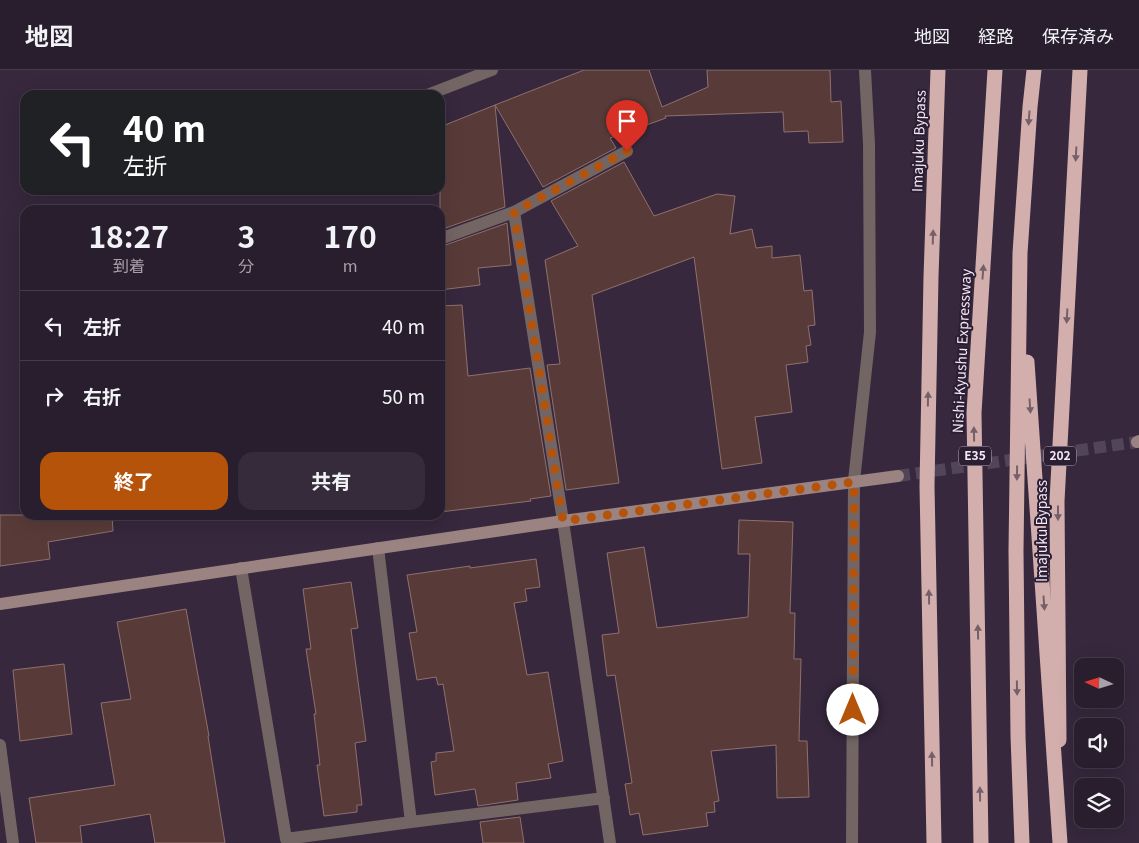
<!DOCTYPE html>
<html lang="ja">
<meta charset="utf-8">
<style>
body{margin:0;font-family:Georgia,"Noto Sans JP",serif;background:#352b3a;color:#f1f3f6;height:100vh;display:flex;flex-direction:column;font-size:19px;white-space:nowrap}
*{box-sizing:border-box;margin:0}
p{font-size:16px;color:#a5a2aa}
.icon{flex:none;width:28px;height:28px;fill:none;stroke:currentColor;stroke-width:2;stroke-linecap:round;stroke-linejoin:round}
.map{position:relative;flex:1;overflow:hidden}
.side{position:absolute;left:20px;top:135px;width:425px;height:315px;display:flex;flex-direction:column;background:#291e2e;border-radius:15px;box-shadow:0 5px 20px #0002,0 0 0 1px #453c4a}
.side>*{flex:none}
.banner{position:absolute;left:20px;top:20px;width:425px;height:105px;border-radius:15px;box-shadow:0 5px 20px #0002,0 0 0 1px #453c4a;background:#202124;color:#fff;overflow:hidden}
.needle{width:32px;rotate:274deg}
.buttons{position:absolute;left:1074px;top:588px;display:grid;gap:10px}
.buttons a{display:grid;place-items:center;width:50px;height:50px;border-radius:10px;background:#291e2e;box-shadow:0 5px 20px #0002,0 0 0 1px #453c4a;font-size:25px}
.pin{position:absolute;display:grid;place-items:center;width:42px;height:42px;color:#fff;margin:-51px -21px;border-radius:50% 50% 50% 0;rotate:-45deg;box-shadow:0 0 5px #0007}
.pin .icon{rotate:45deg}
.me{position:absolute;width:55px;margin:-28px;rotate:0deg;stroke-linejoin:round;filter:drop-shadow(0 0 4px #0008)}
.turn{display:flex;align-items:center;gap:18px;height:105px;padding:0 20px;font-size:22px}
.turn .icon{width:65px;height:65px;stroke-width:2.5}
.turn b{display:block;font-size:35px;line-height:42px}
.eta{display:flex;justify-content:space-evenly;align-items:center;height:85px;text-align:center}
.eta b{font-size:30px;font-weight:700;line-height:35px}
.button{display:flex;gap:10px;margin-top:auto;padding:10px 20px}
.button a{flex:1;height:58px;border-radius:15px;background:#b45309;color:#fff;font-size:20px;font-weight:700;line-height:58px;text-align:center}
.button a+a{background:#352b3a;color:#f1f3f6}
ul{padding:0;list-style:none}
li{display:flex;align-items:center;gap:15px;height:70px;padding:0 20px;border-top:1px solid #453c4a}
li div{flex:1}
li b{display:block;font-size:19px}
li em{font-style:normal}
header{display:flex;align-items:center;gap:30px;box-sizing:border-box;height:70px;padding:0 25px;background:#291e2e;border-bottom:1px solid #453c4a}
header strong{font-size:24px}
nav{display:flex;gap:28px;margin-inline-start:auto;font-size:18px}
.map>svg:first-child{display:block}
.building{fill:#583b39;stroke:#90706d}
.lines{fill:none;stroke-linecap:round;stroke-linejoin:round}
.secondary-tunnel{stroke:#534559;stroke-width:12;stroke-dasharray:12 6;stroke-linecap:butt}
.lane{stroke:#736564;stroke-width:12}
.street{stroke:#736564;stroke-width:12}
.secondary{stroke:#9a8381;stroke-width:12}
.highway{stroke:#d2afac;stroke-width:15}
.highway-bridge{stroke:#d2afac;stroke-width:15}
.oneway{fill:#775f69}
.route{stroke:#b45309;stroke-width:9;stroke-dasharray:0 16.2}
.labels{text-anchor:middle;stroke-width:4;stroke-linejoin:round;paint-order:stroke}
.shield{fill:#2c1e33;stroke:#b7abbc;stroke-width:1}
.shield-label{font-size:12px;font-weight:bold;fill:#f2e8f6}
.street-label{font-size:14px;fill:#f2e8f6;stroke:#2c1e33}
</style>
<header>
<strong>地図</strong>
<nav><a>地図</a><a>経路</a><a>保存済み</a></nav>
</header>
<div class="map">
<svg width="1139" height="773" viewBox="0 0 1139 773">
<rect width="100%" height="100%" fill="#37283d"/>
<path class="building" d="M 584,0 L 649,0 L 662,37 L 708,17 L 707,0 L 830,0 L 831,32 L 841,31 L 843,72 L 809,73 L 808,61 L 784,62 L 783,42 L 665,46 L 666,48 L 610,68 L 616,78 L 543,117 L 495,35 Z
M 495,35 L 505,137 L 440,160 L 440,57 Z
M 624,92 L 654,146 L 717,124 L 735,126 L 730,164 L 752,159 L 756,178 L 772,176 L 772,188 L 800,185 L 804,221 L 812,220 L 815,255 L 808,256 L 811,275 L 806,276 L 808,292 L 786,295 L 792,342 L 755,347 L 762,393 L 722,399 L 694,187 L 592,225 L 619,413 L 566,420 L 547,295 L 560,294 L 545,190 L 578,176 L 551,131 Z
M 507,153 L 511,195 L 478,198 L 480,215 L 440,220 L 440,177 Z
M 462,235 L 468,306 L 530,298 L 551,426 L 530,429 L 531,431 L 440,442 L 440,236 Z
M 0,445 L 112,445 L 113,461 L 48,472 L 50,489 L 0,496 Z
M 739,450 L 793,452 L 790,543 L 795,543 L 794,589 L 801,589 L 799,671 L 807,671 L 809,727 L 777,728 L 776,675 L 711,681 L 719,731 L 714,732 L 715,742 L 706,743 L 708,756 L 643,765 L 639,743 L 630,745 L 625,714 L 632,713 L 615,605 L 607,606 L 602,565 L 619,563 L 607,483 L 644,477 L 657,558 L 748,547 L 750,484 L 738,484 Z
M 536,489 L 540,517 L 525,519 L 527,531 L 514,533 L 527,605 L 548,602 L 563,691 L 548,694 L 551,708 L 516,713 L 518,730 L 478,736 L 475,719 L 435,725 L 431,692 L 436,691 L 436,683 L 454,681 L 443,614 L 438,615 L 436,607 L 417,610 L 409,563 L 417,562 L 407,505 L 470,496 L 470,498 Z
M 351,512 L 358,558 L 351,559 L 366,671 L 355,673 L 362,735 L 357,735 L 357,742 L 324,746 L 317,695 L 320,695 L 314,644 L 316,644 L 306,579 L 311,579 L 303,519 Z
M 186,539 L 209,666 L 208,666 L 225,773 L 155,773 L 150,744 L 80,756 L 82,773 L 36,773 L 29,728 L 115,715 L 101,633 L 131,629 L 117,552 Z
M 64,594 L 72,664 L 20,671 L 13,600 Z
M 520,747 L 524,773 L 483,773 L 480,752 Z"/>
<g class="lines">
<path class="secondary-tunnel" d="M 898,406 L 1137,372"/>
<path class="lane" d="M 514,142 L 563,451
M 440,169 L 514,142 L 627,81"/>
<path class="street" d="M 427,25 L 492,0
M 563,451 L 610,773
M 378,478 L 411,752 L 604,728
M 241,498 L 286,769 L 411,752
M 0,675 L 13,773
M 852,773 L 854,411 L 870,262 L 869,74 L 865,0"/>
<path class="secondary" d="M 1137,372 L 1139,371
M 0,534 L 563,451 L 898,406"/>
<path class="highway" d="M 1059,670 L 1057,431 L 1080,0
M 934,773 L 927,416 L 931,207 L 938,0"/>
<path class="highway-bridge" d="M 1027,292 L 1060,773
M 981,773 L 974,343 L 995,0
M 1022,773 L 1018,666 L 1016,481 L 1020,183 L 1030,37 L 1034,0"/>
</g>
<defs><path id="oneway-solid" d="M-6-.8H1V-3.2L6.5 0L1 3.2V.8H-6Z" transform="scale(1.25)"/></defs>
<g class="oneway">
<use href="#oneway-solid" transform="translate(1029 48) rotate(94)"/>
<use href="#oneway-solid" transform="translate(1076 84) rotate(93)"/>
<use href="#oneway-solid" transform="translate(933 167) rotate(-88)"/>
<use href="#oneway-solid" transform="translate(983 202) rotate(-86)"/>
<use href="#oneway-solid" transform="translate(1067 246) rotate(93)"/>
<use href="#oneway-solid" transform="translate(928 329) rotate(-89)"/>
<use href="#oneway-solid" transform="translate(1030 336) rotate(86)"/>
<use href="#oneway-solid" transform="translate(974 364) rotate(-91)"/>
<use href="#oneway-solid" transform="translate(1017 403) rotate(91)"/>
<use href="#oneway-solid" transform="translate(1058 443) rotate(90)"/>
<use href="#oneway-solid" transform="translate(929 527) rotate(-91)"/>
<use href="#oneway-solid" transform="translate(1044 533) rotate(86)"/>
<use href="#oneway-solid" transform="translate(978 562) rotate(-91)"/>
<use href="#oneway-solid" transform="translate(1017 618) rotate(89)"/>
<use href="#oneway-solid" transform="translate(932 689) rotate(-91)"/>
<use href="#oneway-solid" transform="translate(980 724) rotate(-91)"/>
</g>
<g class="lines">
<path class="route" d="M 627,81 L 514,142 L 563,451 L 854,412 L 853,640"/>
</g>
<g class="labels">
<g class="shield">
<rect x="959" y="376.5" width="32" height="19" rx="4"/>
<rect x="1044" y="376.5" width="32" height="19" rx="4"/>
</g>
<g class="shield-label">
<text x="975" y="390">E35</text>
<text x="1060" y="390">202</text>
</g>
<g class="street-label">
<text transform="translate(919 71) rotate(-88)" y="5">Imajuku Bypass</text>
<text transform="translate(962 281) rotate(-87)" y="5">Nishi-Kyushu Expressway</text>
<text transform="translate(1042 461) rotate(-90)" y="5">Imajuku Bypass</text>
</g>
</g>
</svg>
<div class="buttons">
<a><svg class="needle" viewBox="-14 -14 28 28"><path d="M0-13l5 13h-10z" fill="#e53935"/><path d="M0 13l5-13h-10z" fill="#a5a2aa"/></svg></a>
<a><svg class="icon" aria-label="sound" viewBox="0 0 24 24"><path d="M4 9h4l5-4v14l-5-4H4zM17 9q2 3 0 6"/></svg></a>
<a><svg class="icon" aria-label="layers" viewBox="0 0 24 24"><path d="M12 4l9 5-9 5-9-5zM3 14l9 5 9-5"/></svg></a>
</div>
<div class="pin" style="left:627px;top:81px;background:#d93025"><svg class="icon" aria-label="arrive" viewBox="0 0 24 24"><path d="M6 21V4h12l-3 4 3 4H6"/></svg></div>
<svg class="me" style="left:853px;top:640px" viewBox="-20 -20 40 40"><circle r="19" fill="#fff"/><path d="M0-13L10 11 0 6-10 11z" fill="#b45309"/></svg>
<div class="banner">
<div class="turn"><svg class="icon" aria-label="left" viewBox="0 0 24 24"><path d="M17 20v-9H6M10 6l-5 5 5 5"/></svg><div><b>40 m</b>左折</div></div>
</div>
<section class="side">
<div class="eta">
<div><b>18:27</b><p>到着</p></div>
<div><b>3</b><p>分</p></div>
<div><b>170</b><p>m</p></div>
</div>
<ul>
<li><svg class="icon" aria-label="left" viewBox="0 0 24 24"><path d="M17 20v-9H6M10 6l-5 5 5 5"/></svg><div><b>左折</b></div><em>40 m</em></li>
<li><svg class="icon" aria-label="right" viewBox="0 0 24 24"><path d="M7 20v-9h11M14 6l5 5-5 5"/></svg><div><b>右折</b></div><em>50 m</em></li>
</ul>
<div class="button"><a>終了</a><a>共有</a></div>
</section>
</div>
